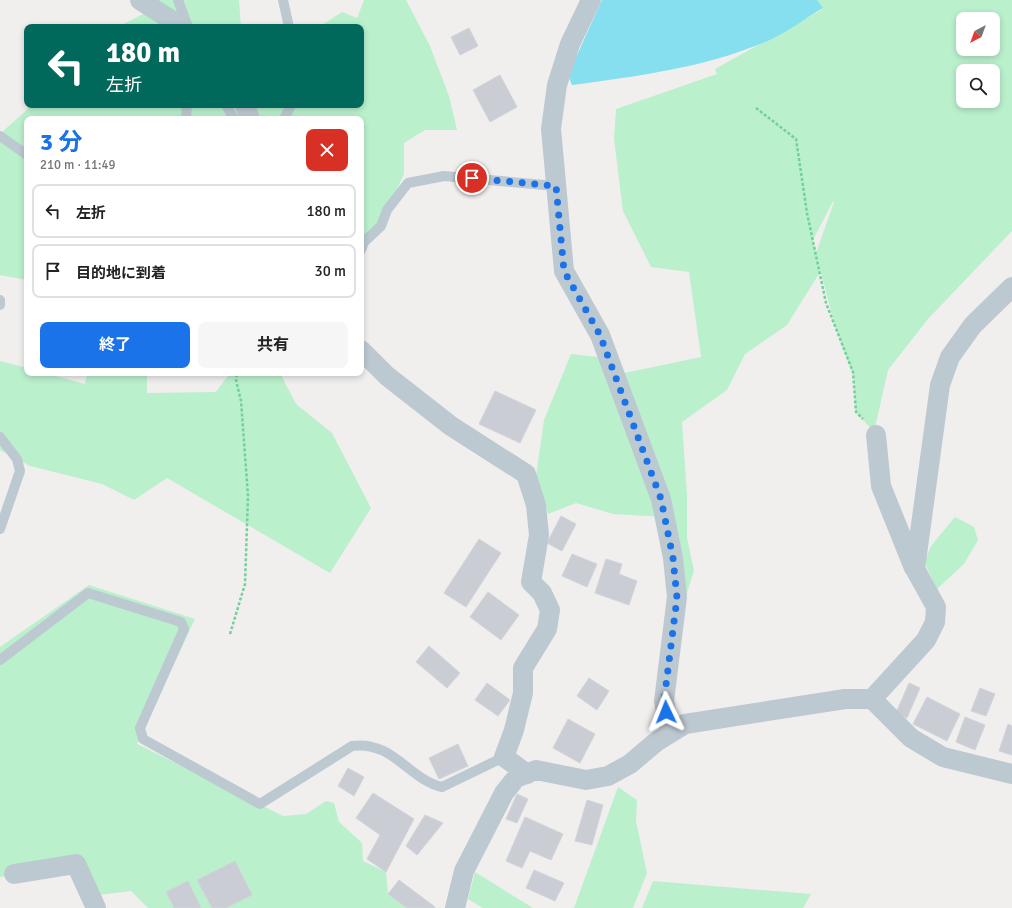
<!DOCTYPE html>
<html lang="ja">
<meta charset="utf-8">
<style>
body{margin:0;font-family:Signika,"Noto Sans JP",sans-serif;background:#f6f6f6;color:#222;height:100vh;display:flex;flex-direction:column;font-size:15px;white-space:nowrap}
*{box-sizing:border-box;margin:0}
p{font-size:13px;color:#767676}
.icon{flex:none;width:22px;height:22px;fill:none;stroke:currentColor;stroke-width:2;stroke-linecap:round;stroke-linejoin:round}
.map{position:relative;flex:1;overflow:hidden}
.details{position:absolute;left:24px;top:116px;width:340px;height:260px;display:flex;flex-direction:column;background:#fff;border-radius:8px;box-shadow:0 2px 6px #0003}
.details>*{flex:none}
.hud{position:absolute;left:24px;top:24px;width:340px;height:84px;border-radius:8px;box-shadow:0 2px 6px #0003;background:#00695c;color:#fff;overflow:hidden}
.needle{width:26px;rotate:221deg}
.tools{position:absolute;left:956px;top:12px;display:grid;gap:8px}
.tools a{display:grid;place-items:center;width:44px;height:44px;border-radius:8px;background:#fff;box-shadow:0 2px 6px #0003;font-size:20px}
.pin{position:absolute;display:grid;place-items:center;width:34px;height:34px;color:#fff;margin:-17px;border:2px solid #fff;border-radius:50%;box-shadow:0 1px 4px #0007}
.me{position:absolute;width:44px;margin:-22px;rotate:358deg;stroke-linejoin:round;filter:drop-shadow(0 0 3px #0008)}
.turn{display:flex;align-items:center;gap:14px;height:84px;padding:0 16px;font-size:18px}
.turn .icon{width:52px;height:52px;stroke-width:2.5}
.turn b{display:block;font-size:28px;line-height:34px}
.round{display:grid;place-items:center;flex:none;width:42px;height:42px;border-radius:8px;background:#f6f6f6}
.head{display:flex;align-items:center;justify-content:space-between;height:68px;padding:0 16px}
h1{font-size:24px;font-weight:700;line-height:30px;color:#1a73e8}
.action{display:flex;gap:8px;margin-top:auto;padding:8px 16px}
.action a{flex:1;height:46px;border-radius:8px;background:#1a73e8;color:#fff;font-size:16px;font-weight:700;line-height:46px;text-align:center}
.action a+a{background:#f6f6f6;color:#222}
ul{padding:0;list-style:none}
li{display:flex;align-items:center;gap:12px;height:54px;margin:0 8px 6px;padding:0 8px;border:2px solid #e0e0e0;border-radius:8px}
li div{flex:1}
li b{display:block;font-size:15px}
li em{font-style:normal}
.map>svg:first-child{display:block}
.green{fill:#baf0cc;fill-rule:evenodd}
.water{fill:#85dfef}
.building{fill:#cacdd3;stroke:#d1d4da}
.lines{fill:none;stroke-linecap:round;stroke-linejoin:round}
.path{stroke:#71d09b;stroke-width:2.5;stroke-dasharray:3 2;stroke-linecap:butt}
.lane{stroke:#bdc9d1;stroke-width:10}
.street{stroke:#bdc9d1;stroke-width:20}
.route{stroke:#1a73e8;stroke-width:7;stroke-dasharray:0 12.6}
</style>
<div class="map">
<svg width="1012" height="908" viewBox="0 0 1012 908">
<rect width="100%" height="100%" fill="#f1eeee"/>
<path class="green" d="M 152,0 L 239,0 L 241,27 L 118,27 L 147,12 Z
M 364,0 L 406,0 L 430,46 L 449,96 L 457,130 L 425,130 L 404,143 L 404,174 L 373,241 L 361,242 L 361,119 L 249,119 L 247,105 L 361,105 L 361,27 L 319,27 L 342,12 L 357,18 Z
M 817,0 L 1012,0 L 1012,231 L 928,319 L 888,370 L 874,432 L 856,412 L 854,378 L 835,326 L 817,258 L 820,272 L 787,325 L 745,354 L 727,390 L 682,422 L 687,495 L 687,538 L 694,571 L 681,611 L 675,566 L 615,375 L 701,357 L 689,272 L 651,267 L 623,211 L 614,139 L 616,109 L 717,74 L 715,69 L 823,9 ZM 963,19 L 993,19 L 993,49 L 963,49 ZM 963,71 L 993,71 L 993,101 L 963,101 ZM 833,201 L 834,202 L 816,253 L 813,240 Z
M 32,105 L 245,105 L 248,119 L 27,119 L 27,280 L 0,275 L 0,134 Z
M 571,354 L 598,357 L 665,517 L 613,514 L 576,503 L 548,514 L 536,476 L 544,420 Z
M 0,361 L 27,368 L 27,373 L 45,373 L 85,384 L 87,373 L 147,373 L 147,393 L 216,392 L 230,373 L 280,373 L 296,404 L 332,433 L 371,508 L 330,573 L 167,478 L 134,500 L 102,484 L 30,466 L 0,450 Z
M 955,517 L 974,527 L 978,540 L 964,564 L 937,589 L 924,562 L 931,546 Z
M 89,585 L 195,619 L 137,744 L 283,816 L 306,814 L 326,801 L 334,803 L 339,822 L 362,843 L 363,861 L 386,872 L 388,894 L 407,908 L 148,908 L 131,891 L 90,896 L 76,864 L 0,877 L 0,647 Z
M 618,787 L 637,800 L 636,821 L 647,873 L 633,908 L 574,908 Z
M 475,872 L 533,908 L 483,908 L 468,899 Z
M 653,881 L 811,894 L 803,908 L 642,908 Z"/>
<path class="water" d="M 602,0 L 817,0 L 823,8 C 804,19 785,34 765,42 C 703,68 637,76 572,85 L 568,75 Z"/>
<path class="building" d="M 469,28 L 478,46 L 460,55 L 451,37 Z
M 500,75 L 517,107 L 490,122 L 473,90 Z
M 495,391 L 536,410 L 520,443 L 479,424 Z
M 561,516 L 576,524 L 562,551 L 547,543 Z
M 479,539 L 501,553 L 466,607 L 444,593 Z
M 572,554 L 597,564 L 587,587 L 562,576 Z
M 606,559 L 622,564 L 619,574 L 637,581 L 629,605 L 595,593 Z
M 488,592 L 519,615 L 501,640 L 470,617 Z
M 429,646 L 460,673 L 447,688 L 416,662 Z
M 589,678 L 609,691 L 597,710 L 577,696 Z
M 487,683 L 510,700 L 498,716 L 475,700 Z
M 909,683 L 920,688 L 907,718 L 896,713 Z
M 980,688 L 995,694 L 986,716 L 971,711 Z
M 927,697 L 960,714 L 947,741 L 913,724 Z
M 965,717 L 985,725 L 975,750 L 956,742 Z
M 568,719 L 595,734 L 580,763 L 553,748 Z
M 1008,724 L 1012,726 L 1012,755 L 999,751 Z
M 458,744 L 468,766 L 439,779 L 429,758 Z
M 348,768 L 364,777 L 354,796 L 338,786 Z
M 373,793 L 414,819 L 386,872 L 367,859 L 380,835 L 356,818 Z
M 517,794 L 528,799 L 517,823 L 506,819 Z
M 587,800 L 603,805 L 592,845 L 575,841 Z
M 425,815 L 443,823 L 417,855 L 406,846 Z
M 525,817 L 563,834 L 551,860 L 530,851 L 522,868 L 506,861 Z
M 235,861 L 252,895 L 226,908 L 212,908 L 197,880 Z
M 534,870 L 564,883 L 555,901 L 526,888 Z
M 399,880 L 435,907 L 435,908 L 407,908 L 388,894 Z
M 188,881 L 201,908 L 174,908 L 166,892 Z"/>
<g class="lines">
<path class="path" d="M 756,108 L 796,139 L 807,213 L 826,303 L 853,372 L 856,412 L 863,419
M 230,634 L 245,584 L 248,496 L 241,401 L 236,380 L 237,373"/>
<path class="lane" d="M 178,0 L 188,27
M 283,0 L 289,27
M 226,105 L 234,119
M 186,119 L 187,105
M 284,119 L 291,105
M 0,136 L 27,155
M 361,250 L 364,242 L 381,226 L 387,210 L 408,183 L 444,176 L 556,186
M 0,300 L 0,305
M 0,437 L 17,459 L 20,471 L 0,529
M 0,660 L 88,593 L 181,622 L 184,629 L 140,728 L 143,739 L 260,804 L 352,746 C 393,740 409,780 442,787 L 504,757"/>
<path class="street" d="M 140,0 L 182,27
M 591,0 L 570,44 L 557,85 L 551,129 L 564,271 L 600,335 L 661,499 L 673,558 L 677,597 L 664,701 L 670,733
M 245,105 L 250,119
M 361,350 L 387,376 L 451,426 L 526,474 L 536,505 L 539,535 L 531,582 L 542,593 L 550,610 L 547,629 L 523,668 L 523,693 L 514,730 L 504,757 L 527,774
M 876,435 L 881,486 L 914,568
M 872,699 L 911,738 L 943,757 L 1012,774
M 14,874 L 76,864 L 96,908
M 455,908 L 464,871 L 504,793 L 516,778 L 536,770 L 586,780 L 608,776 L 630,764 L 656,742 L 685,724 L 845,699 L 872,699 L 926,640 L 935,622 L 936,607 L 915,569 L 940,385 L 950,357 L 973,325 L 1012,287"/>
</g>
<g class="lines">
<path class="route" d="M 472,178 L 556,186 L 564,271 L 600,335 L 661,499 L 673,558 L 677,598 L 664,701 L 666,712"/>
</g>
</svg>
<div class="tools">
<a><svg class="needle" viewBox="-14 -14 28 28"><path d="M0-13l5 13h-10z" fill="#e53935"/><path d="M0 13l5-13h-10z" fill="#767676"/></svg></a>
<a><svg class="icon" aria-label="search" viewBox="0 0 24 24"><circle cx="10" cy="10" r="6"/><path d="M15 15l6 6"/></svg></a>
</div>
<div class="pin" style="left:472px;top:178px;background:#d93025"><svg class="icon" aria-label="arrive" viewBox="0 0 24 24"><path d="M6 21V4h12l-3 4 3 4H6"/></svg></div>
<svg class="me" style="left:666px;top:712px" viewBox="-20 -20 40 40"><path d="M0-17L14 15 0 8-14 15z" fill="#1a73e8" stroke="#fff" stroke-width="4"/></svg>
<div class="hud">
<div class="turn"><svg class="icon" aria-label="left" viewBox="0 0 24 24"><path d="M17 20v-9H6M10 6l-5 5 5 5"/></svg><div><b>180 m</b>左折</div></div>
</div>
<section class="details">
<div class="head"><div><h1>3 分</h1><p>210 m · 11:49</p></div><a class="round" style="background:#d93025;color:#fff"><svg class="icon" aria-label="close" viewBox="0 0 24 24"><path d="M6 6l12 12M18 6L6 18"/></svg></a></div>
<ul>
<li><svg class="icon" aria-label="left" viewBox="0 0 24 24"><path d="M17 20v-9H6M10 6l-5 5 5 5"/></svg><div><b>左折</b></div><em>180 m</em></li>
<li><svg class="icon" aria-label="arrive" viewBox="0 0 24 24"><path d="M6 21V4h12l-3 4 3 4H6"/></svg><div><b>目的地に到着</b></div><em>30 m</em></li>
</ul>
<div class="action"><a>終了</a><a>共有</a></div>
</section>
</div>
